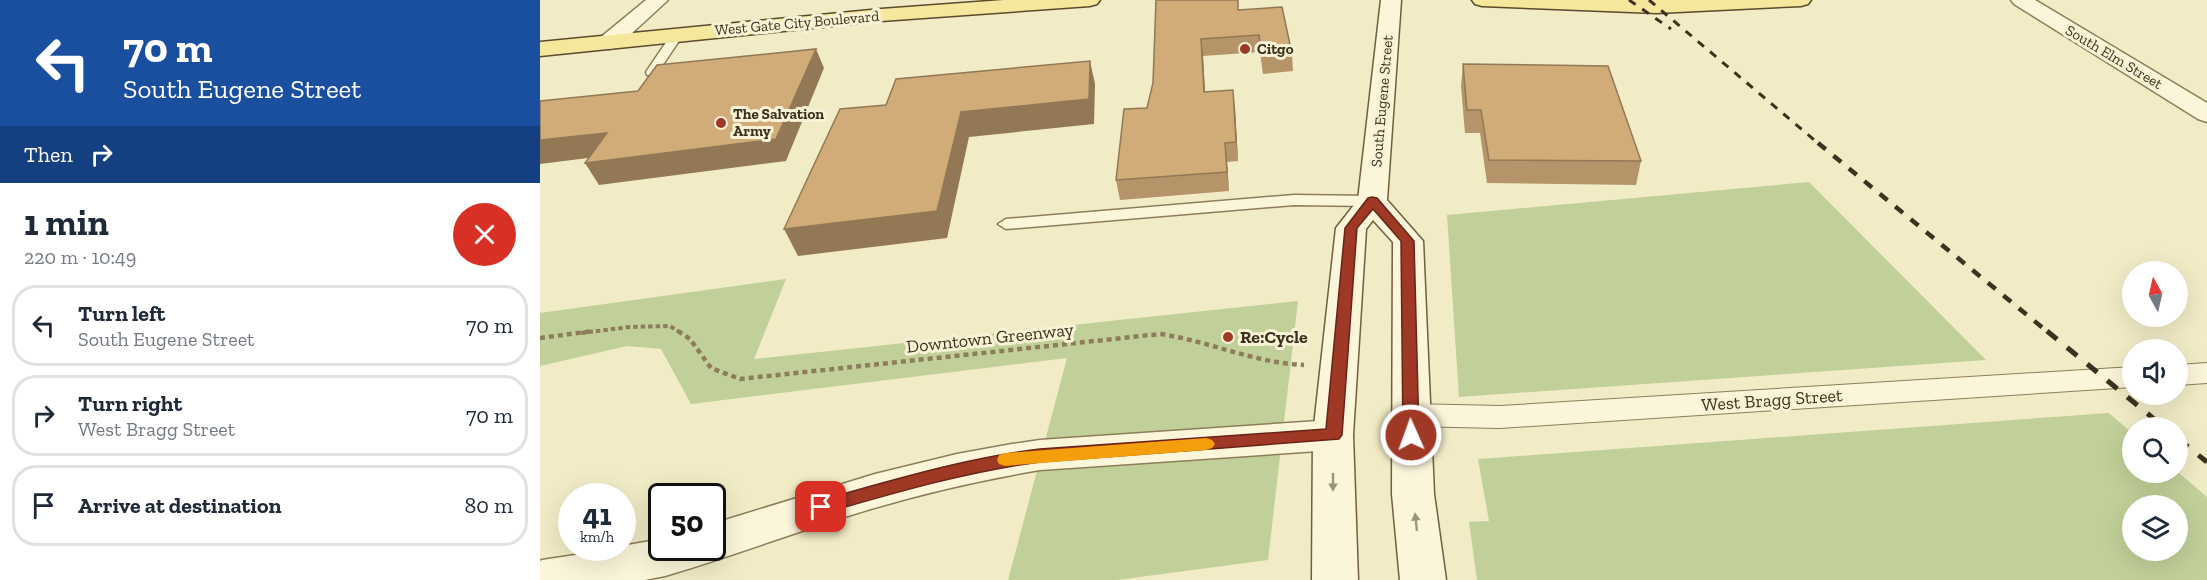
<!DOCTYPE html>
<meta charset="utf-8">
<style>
body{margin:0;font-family:"Zilla Slab",serif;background:#f6f6f7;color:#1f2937;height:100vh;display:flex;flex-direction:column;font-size:22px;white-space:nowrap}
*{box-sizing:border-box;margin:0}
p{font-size:20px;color:#747a83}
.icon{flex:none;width:33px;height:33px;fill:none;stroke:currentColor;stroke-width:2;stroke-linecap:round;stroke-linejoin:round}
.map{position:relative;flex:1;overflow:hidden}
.sheet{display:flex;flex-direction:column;background:#fff;width:540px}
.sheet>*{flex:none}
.hud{background:#1a4fa0;color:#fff;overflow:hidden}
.needle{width:39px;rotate:352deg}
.fabs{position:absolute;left:1582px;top:261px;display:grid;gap:12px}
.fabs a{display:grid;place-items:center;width:66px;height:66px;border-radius:50%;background:#fff;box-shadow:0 6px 24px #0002;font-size:30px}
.speed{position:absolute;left:18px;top:483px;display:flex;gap:12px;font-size:30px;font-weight:700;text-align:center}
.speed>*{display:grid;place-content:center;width:78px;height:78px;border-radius:50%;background:#fff;box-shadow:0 6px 24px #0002;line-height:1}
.speed small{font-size:15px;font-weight:400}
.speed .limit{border:3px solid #111;border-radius:9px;background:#fff;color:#111}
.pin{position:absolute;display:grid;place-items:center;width:51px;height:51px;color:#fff;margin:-26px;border-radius:12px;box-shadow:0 3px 9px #0006}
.me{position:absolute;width:66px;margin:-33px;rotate:358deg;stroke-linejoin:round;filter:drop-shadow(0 0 4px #0008)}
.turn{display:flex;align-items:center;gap:21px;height:126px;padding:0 24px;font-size:27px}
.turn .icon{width:78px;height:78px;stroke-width:2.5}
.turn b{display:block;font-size:42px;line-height:51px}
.then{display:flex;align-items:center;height:57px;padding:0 24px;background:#0003;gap:12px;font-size:22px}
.round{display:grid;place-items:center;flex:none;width:63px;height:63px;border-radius:32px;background:#f6f6f7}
.headline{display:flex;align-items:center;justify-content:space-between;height:102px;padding:0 24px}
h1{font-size:36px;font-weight:700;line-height:45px}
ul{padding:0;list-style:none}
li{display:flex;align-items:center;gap:18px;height:81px;margin:0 12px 9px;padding:0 12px;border:3px solid #e0e1e3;border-radius:24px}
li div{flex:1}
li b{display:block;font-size:22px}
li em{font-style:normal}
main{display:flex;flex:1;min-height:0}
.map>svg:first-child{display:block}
.green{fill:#c1d098;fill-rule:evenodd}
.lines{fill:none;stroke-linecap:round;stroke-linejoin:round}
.service-casing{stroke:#8e7d5a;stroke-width:3}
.pedestrian-casing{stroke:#8e7d5a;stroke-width:2}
.minor-casing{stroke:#8e7d5a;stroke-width:3}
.tertiary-casing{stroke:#8e7d5a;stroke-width:3}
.secondary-casing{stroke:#705e3d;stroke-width:3}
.primary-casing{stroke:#5b4a2e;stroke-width:3}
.path-far1{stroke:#8e7d5a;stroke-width:4;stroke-dasharray:4.5 3;stroke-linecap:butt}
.path{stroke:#8e7d5a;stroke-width:4.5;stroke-dasharray:5 4;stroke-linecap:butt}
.service{fill:#fbf6da;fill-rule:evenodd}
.pedestrian{fill:#fbf6da;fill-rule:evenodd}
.minor{fill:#fbf6da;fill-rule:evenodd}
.tertiary{fill:#fbf6da;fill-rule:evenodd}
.secondary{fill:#fbf6da;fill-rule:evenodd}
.primary{fill:#f5e79c;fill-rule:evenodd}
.rail-far2{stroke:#3d321f;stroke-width:3;stroke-dasharray:8 8;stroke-linecap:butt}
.rail-far1{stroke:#3d321f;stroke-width:4.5;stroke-dasharray:10 10;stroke-linecap:butt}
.rail{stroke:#3d321f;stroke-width:5;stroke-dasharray:13 13;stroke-linecap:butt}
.wall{fill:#b49468}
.shaded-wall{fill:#927855}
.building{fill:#d1ac79;stroke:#927855;stroke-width:1.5}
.oneway{fill:#9c947c}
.route{fill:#a03826;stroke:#682419;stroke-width:1.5}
.slow{fill:#f59e0b}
.poi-dot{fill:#a03826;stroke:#f8f3d6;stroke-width:2}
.labels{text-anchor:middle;stroke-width:6;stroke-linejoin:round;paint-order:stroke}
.far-street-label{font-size:15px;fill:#3d321f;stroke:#f8f3d6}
.far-poi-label{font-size:15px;font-weight:bold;fill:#3d321f;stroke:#f8f3d6;text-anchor:start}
.poi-label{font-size:18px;font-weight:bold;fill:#3d321f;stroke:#f8f3d6;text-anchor:start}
.street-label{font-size:18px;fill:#3d321f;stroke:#f8f3d6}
</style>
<main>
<section class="sheet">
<div class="hud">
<div class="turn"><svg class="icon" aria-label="left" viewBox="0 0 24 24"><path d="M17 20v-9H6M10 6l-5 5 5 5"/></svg><div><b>70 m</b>South Eugene Street</div></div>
<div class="then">Then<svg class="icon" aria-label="right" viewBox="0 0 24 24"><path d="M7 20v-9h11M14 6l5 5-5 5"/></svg></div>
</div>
<div class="headline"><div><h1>1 min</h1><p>220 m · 10:49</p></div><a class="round" style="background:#d93025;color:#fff"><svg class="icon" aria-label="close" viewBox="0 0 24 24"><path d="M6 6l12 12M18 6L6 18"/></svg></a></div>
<ul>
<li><svg class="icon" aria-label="left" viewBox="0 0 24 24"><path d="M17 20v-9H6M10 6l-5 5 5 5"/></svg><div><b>Turn left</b><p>South Eugene Street</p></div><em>70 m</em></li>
<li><svg class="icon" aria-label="right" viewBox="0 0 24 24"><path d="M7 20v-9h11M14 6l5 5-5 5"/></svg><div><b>Turn right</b><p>West Bragg Street</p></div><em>70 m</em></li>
<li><svg class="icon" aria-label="arrive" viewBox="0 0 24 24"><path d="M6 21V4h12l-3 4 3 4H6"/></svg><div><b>Arrive at destination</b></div><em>80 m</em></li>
</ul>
</section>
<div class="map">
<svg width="1667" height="580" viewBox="0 0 1667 580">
<rect width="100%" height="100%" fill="#f1ebc6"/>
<path class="green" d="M 1269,182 L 1446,360 L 919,397 L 907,215 Z
M 246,279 L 214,359 L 758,301 L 728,560 L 577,580 L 468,580 L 527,358 L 151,404 L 121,349 L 87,346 L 0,366 L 0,313 Z
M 1569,413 L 1593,434 L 1593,472 L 1638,472 L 1667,497 L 1667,580 L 937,580 L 929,522 L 949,521 L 938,459 ZM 1593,506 L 1638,506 L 1638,550 L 1593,550 Z"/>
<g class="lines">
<g class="service-casing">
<path id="service" d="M 137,31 L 143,35 L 118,72 L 117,75 L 107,75 L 106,72 L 133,32 Z
M 754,195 L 832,196 L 840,201 L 832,206 L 754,205 L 466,229 L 458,224 L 466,219 Z"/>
</g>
<g class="pedestrian-casing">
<path id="pedestrian" d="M 1667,363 L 1667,383 L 1638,385 L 1638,365 Z
M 1593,367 L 1593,387 L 960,428 L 870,426 L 859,423 L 855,415 L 859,407 L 870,404 L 960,406 Z"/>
</g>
<g class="minor-casing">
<path id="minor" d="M 106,0 L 128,0 L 77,47 L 69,49 L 61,47 L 58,42 L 61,37 Z
M 793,420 L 807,425 L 813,435 L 807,445 L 793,450 L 500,470 C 435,481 371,496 308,516 C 247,535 187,558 125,576 L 105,580 L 0,580 L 0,561 L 2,560 L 82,548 L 82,546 L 122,539 L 122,548 L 172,548 L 172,524 L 335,474 L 417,454 L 472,444 L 500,440 Z"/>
</g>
<g class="tertiary-casing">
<path id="tertiary" d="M 1471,0 L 1495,0 L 1667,103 L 1667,122 L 1658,119 L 1474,4 Z"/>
</g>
<g class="secondary-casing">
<path id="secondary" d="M 841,0 L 861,0 L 847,200 L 883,241 L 894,494 L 906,580 L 860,580 L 852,494 L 853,242 L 833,220 L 826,229 L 813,435 L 818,580 L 772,580 L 773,435 L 796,228 L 818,200 Z"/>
</g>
<g class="primary-casing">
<path id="primary" d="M 464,0 L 560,0 L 557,4 L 550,6 L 341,21 L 0,56 L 0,42 L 341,9 Z
M 932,0 L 1271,0 L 1268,4 L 1261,6 L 1117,13 L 942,6 L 935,4 Z"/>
</g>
<path class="path-far1" d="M 41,333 L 90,327 L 130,326 L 141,333"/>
<path class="path" d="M 138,331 L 150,339 L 171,368 L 200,379 L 620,334 C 669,341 714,363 764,365
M 0,338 L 53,331"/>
<use href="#service" class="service"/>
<use href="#pedestrian" class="pedestrian"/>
<use href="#minor" class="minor"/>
<use href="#tertiary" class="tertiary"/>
<use href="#secondary" class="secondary"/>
<use href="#primary" class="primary"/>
<path class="rail-far2" d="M 1089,0 L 1131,29
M 1109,0 L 1279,144"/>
<path class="rail-far1" d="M 1278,143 L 1509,333"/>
<path class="rail" d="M 1507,331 L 1625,428
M 1638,439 L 1667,462"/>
</g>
<path class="wall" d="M 616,0 L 699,10 L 752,54 L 753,71 L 723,74 L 720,52 L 663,56 L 665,92 L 695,108 L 698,161 L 687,162 L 689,191 L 580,200 L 576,180 L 607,108 L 613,83 Z
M 923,64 L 1101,161 L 1096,185 L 947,183 L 940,133 L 925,133 L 921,86 Z"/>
<path class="shaded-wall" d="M 661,39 L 663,56 L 666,110 L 664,92 Z
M 276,49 L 284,68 L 246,161 L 59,185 L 45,163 Z
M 550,61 L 555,84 L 554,124 L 429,137 L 407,238 L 258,256 L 244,229 L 421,112 Z
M 693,90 L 695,108 L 698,161 L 696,142 Z
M 67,133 L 80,154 L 0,164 L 0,140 Z
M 685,143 L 687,162 L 689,191 L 687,172 Z"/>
<path class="building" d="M 616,0 L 698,0 L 698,10 L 742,7 L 752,54 L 722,56 L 719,35 L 661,39 L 664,92 L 693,90 L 696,142 L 685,143 L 687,172 L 576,180 L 584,109 L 607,108 L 613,83 Z
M 276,49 L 236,139 L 45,163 L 67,133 L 0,140 L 0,101 L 98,91 L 117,65 Z
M 550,61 L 549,99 L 421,112 L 397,211 L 244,229 L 300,109 L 346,105 L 356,79 Z
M 923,64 L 1068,66 L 1101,161 L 949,160 L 941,110 L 927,110 Z"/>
<defs><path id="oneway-solid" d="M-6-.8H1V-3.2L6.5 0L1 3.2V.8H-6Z" transform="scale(1.5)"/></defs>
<g class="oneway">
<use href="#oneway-solid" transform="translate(793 482) rotate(90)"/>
<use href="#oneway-solid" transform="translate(876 522) rotate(-96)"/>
</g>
<path class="route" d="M 832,197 L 837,198 L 874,241 L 879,435 L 877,439 L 865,439 L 863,435 L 861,241 L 833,209 L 817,228 L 802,435 L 799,439 L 500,462 C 425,472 354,493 281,514 L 275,512 L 272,507 L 275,502 L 281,500 C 354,480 425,458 500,449 L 786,429 L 805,228 L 828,198 Z"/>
<path class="slow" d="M 666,438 L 672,440 L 675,444 L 672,448 L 666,450 L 465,466 L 459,464 L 457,460 L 459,455 L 465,453 Z"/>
<g class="poi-dot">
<circle cx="705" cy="49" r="6"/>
<circle cx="181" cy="123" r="6"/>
<circle cx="688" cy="337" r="6"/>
</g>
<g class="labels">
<g class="far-street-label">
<text transform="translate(257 23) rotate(-5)" y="5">West Gate City Boulevard</text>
<text transform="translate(1574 57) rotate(31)" y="5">South Elm Street</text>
<text transform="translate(842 101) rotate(-85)" y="5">South Eugene Street</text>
</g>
<g class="far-poi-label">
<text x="717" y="54">Citgo</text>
<text x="193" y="119">The Salvation<tspan x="193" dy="17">Army</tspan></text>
</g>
<g class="poi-label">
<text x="700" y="343">Re:Cycle</text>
</g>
<g class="street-label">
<text transform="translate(450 338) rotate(-6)" y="6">Downtown Greenway</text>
<text transform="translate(1232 400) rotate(-4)" y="6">West Bragg Street</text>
</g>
</g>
</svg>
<div class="fabs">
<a><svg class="needle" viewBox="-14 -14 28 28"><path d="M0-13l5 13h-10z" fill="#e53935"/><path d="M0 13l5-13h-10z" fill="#747a83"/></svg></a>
<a><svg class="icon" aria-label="sound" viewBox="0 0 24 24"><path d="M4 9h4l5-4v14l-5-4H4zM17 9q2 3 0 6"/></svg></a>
<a><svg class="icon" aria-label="search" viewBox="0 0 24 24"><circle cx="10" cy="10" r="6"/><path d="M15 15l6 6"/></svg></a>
<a><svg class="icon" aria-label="layers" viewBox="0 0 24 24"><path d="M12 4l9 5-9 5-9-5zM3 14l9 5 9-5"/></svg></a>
</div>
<div class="speed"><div>41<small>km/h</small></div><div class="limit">50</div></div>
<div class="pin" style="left:281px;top:507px;background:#d93025"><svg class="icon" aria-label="arrive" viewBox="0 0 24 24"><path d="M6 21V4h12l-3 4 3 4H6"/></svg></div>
<svg class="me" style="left:871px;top:435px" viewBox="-20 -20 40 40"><circle r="17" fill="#a03826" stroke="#fff" stroke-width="3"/><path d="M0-11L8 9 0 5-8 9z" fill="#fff"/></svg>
</div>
</main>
